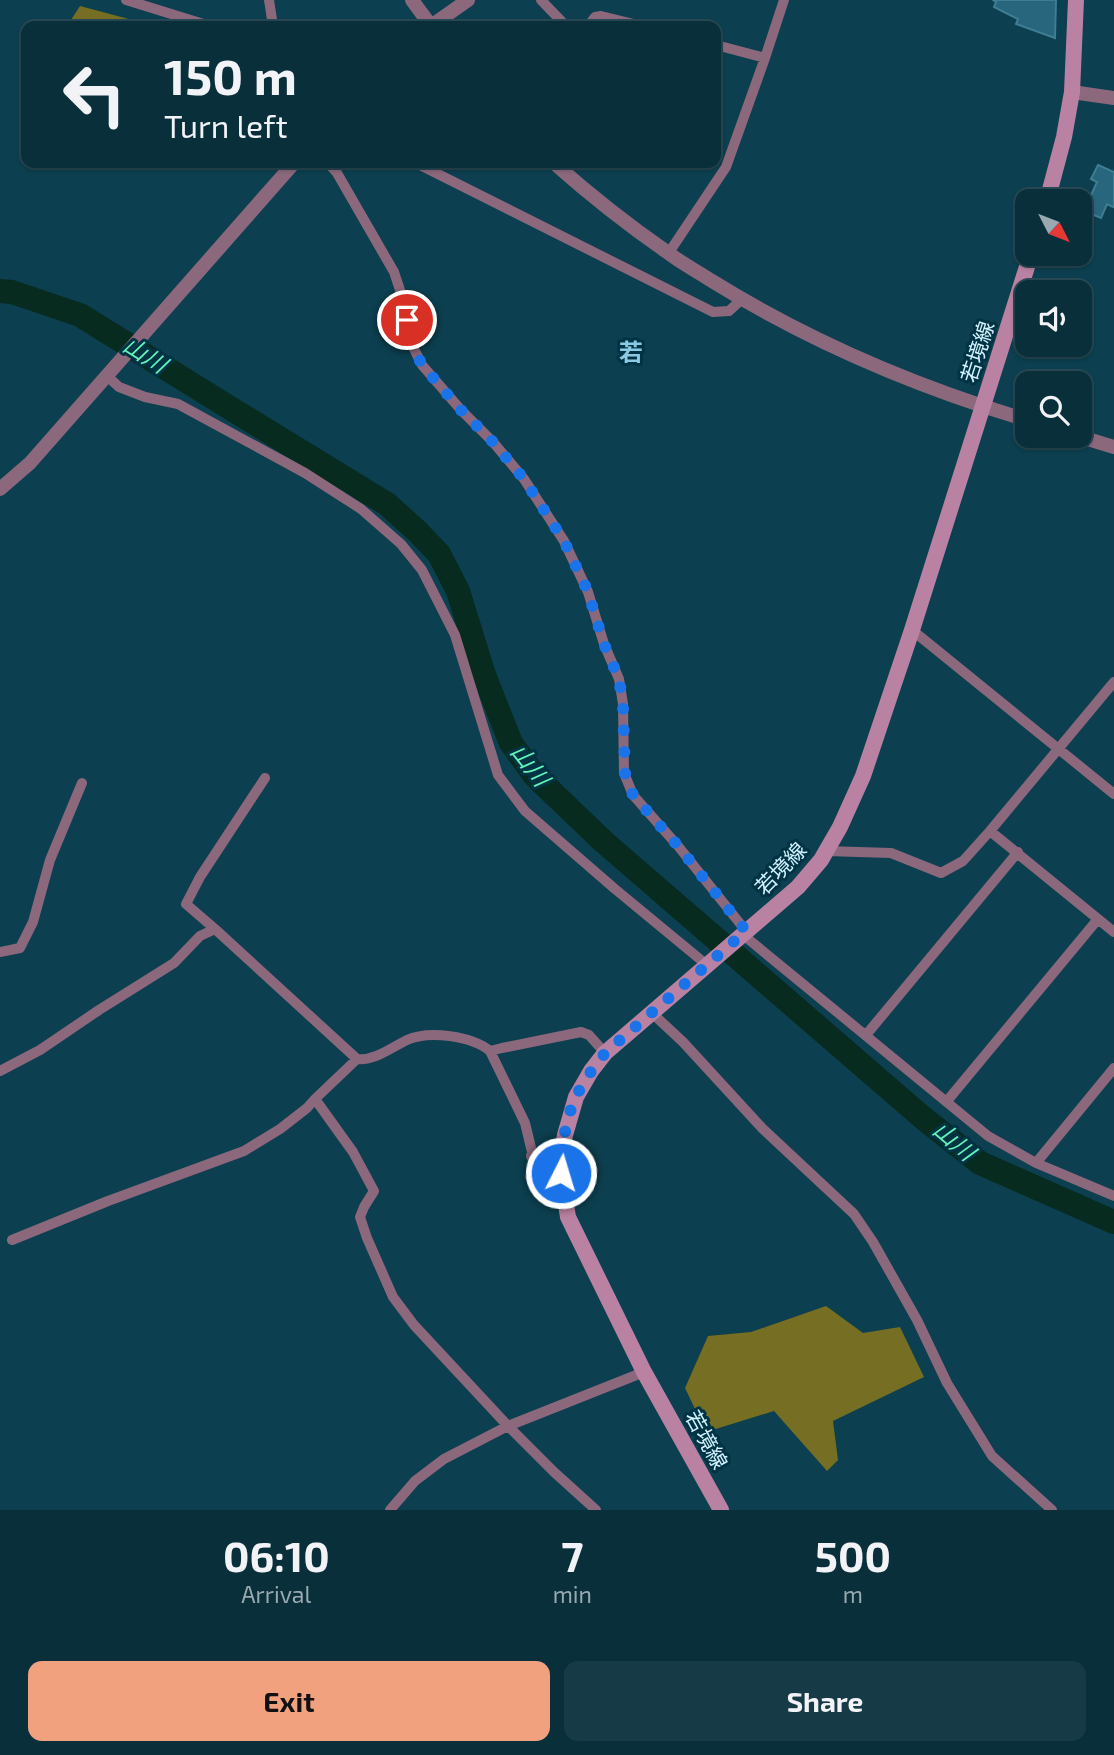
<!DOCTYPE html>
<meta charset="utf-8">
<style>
body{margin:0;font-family:"Exo 2","Noto Sans JP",sans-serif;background:#173b46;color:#f1f3f6;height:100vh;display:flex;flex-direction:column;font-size:26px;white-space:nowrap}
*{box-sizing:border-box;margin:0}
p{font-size:23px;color:#99a9af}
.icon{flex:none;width:38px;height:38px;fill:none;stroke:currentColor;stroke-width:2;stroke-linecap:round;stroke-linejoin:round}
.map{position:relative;height:1510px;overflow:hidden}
.details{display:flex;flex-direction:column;background:#092f3b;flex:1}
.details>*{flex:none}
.hud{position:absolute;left:21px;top:21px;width:700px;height:147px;border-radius:14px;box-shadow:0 2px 5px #0004,0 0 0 2px #294a55;background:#092f3b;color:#f1f3f6;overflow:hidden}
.needle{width:46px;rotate:132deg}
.fabs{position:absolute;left:1015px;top:189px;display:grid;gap:14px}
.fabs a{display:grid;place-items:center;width:77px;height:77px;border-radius:14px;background:#092f3b;box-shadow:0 2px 5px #0004,0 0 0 2px #294a55;font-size:35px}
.pin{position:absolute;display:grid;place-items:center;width:60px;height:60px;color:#fff;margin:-30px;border:4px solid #fff;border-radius:50%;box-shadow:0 2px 7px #0007}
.me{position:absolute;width:77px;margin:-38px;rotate:5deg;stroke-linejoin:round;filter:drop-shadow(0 0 5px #0008)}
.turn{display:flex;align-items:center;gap:24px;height:147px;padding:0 28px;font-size:32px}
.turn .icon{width:91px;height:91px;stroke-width:2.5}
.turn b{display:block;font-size:49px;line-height:60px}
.eta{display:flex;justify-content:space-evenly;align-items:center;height:119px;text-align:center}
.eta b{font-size:42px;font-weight:700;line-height:49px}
.button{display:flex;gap:14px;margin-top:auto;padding:14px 28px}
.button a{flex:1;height:80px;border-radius:14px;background:#f2a17e;color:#111;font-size:28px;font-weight:700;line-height:80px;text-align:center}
.button a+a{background:#173b46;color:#f1f3f6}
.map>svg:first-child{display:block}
.forest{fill:#766e22}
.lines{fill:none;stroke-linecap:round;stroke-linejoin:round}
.river{stroke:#072b1e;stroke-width:24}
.building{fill:#27667c;stroke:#3f7d93;stroke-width:2}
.minor{stroke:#8c687c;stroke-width:10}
.tertiary{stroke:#8c687c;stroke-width:14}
.secondary{stroke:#ba82a2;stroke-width:16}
.route{stroke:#1a73e8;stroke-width:12;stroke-dasharray:0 21.6}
.labels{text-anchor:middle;stroke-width:6;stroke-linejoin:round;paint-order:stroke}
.street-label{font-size:21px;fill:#d3f2fe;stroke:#003444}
.water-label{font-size:23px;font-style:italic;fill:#63f4ba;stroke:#003444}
.quarter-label{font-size:24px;font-weight:bold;fill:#8bcae2;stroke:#003444}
</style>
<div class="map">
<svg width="1114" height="1510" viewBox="0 0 1114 1510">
<rect width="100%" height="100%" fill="#0c3f4f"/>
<path class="forest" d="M 80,6 L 155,26 L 67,26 Z
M 826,1306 L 863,1333 L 900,1327 L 924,1377 L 833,1421 L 838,1460 L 827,1471 L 774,1411 L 706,1432 L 685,1388 L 708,1336 L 751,1332 Z"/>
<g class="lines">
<path class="river" d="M 0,291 L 12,292 L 80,315 L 230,408 L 387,504 L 417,531 L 439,554 L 458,591 L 484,675 L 511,743 L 535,776 L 604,842 L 922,1117 L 980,1163 L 1114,1222"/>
</g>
<path class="building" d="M 993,0 L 1056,0 L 1055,38 L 1016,24 L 1018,19 L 994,7 L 996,2 Z
M 1098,165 L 1114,172 L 1114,206 L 1113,207 L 1107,204 L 1101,218 L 1084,211 L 1097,182 L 1091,179 Z"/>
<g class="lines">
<path class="minor" d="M 126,0 L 210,26
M 269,0 L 273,26
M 541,0 L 566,26
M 588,26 L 595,17 L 601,16 L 642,26
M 716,45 L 765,58
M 328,163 L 337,173 L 394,272 L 402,296 L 412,345 L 422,365 L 461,410 L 493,442 L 524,479 L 564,541 L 588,592 L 604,644 L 619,679 L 623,704 L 624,773 L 633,795 L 678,846 L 746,931
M 416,163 L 713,312 L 729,311 L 742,299
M 668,254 L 726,167 L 765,58 L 784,0
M 107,376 L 119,387 L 145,397 L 178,404 L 305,473 L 361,509 L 401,544 L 422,570 L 455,635 L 498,775 L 525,811 L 615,889 L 707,965
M 912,630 L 1114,794
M 990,831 L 1114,932
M 826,851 L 891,853 L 941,873 L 963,861 L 990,831 L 1114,682
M 215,929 L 186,904 L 200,877 L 265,778
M 742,934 L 988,1136 L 1036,1163 L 1114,1196
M 0,952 L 20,948 L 33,922 L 50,860 L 82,783
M 652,1013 L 683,1042 L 763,1129 L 854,1214 L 873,1242 L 917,1320 L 947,1383 L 992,1456 L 1052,1510
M 866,1035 L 1018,852
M 0,1071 L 40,1050 L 99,1010 L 174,963 L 200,936 L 215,929 L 357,1059
M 315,1099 L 353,1152 L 374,1191 L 364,1207 L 360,1217 L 367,1238 L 393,1297 L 414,1325 L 508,1426 L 554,1472 L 596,1510
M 947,1101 L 1098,919
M 533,1156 L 525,1123 L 490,1051 L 502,1048 L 581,1032 L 589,1035 L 605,1053
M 1036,1163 L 1114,1068
M 12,1240 L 108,1201 L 244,1151 L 280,1129 L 307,1108 L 315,1099 L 357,1059 C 375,1061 392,1047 407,1040 C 429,1030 472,1036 490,1051
M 390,1510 L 415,1481 L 444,1459 L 508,1426 L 644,1372"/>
<path class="tertiary" d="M 412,0 L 431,26
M 431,26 L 468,0
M 1072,92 L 1114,98
M 554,163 C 590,195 628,225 667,252 C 681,263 697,271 712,281 C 809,341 917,387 1027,420
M 1078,436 L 1114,447
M 0,489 L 30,463 L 294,163
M 533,1156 C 540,1172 545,1189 563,1193"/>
<path class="secondary" d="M 1047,201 L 1064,137 L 1072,92 L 1076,0
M 721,1510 L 644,1372 L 568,1217 L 561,1173 L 562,1151 L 565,1135 L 576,1097 L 591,1071 L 605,1053 L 798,887 L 821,860 L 840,827 L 863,776 L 912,630 L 1031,254"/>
</g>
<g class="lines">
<path class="route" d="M 407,320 L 412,345 L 422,365 L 461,410 L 493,442 L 524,479 L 564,541 L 588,592 L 604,644 L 619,679 L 623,705 L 625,773 L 633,795 L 678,846 L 746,931 L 605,1053 C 595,1066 584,1080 577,1095 C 565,1118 562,1147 561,1173"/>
</g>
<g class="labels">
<g class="street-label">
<text transform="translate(978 352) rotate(-72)" y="7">若境線</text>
<text transform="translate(781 869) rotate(-46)" y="7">若境線</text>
<text transform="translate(706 1440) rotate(61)" y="7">若境線</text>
</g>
<g class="water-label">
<text transform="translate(145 355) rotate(32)" y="8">山川</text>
<text transform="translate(530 765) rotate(52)" y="8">山川</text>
<text transform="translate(954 1141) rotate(40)" y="8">山川</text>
</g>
<g class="quarter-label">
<text x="631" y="361">若</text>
</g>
</g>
</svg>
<div class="fabs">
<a><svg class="needle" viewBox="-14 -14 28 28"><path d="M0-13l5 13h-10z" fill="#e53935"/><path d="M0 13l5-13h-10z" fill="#99a9af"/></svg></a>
<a><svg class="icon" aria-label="sound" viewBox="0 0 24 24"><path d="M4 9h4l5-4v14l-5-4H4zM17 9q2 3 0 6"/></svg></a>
<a><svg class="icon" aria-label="search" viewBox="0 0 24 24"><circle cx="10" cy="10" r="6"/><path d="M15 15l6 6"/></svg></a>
</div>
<div class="pin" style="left:407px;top:320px;background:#d93025"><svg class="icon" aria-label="arrive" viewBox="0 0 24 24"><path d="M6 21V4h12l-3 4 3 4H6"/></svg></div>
<svg class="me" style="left:561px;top:1173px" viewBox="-20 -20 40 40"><circle r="17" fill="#1a73e8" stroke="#fff" stroke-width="3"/><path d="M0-11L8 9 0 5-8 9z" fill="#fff"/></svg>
<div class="hud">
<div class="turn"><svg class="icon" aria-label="left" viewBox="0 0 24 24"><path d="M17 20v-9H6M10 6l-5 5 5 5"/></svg><div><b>150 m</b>Turn left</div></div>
</div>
</div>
<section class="details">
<div class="eta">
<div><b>06:10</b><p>Arrival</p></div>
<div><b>7</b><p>min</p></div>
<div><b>500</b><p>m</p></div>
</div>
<div class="button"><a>Exit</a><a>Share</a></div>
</section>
